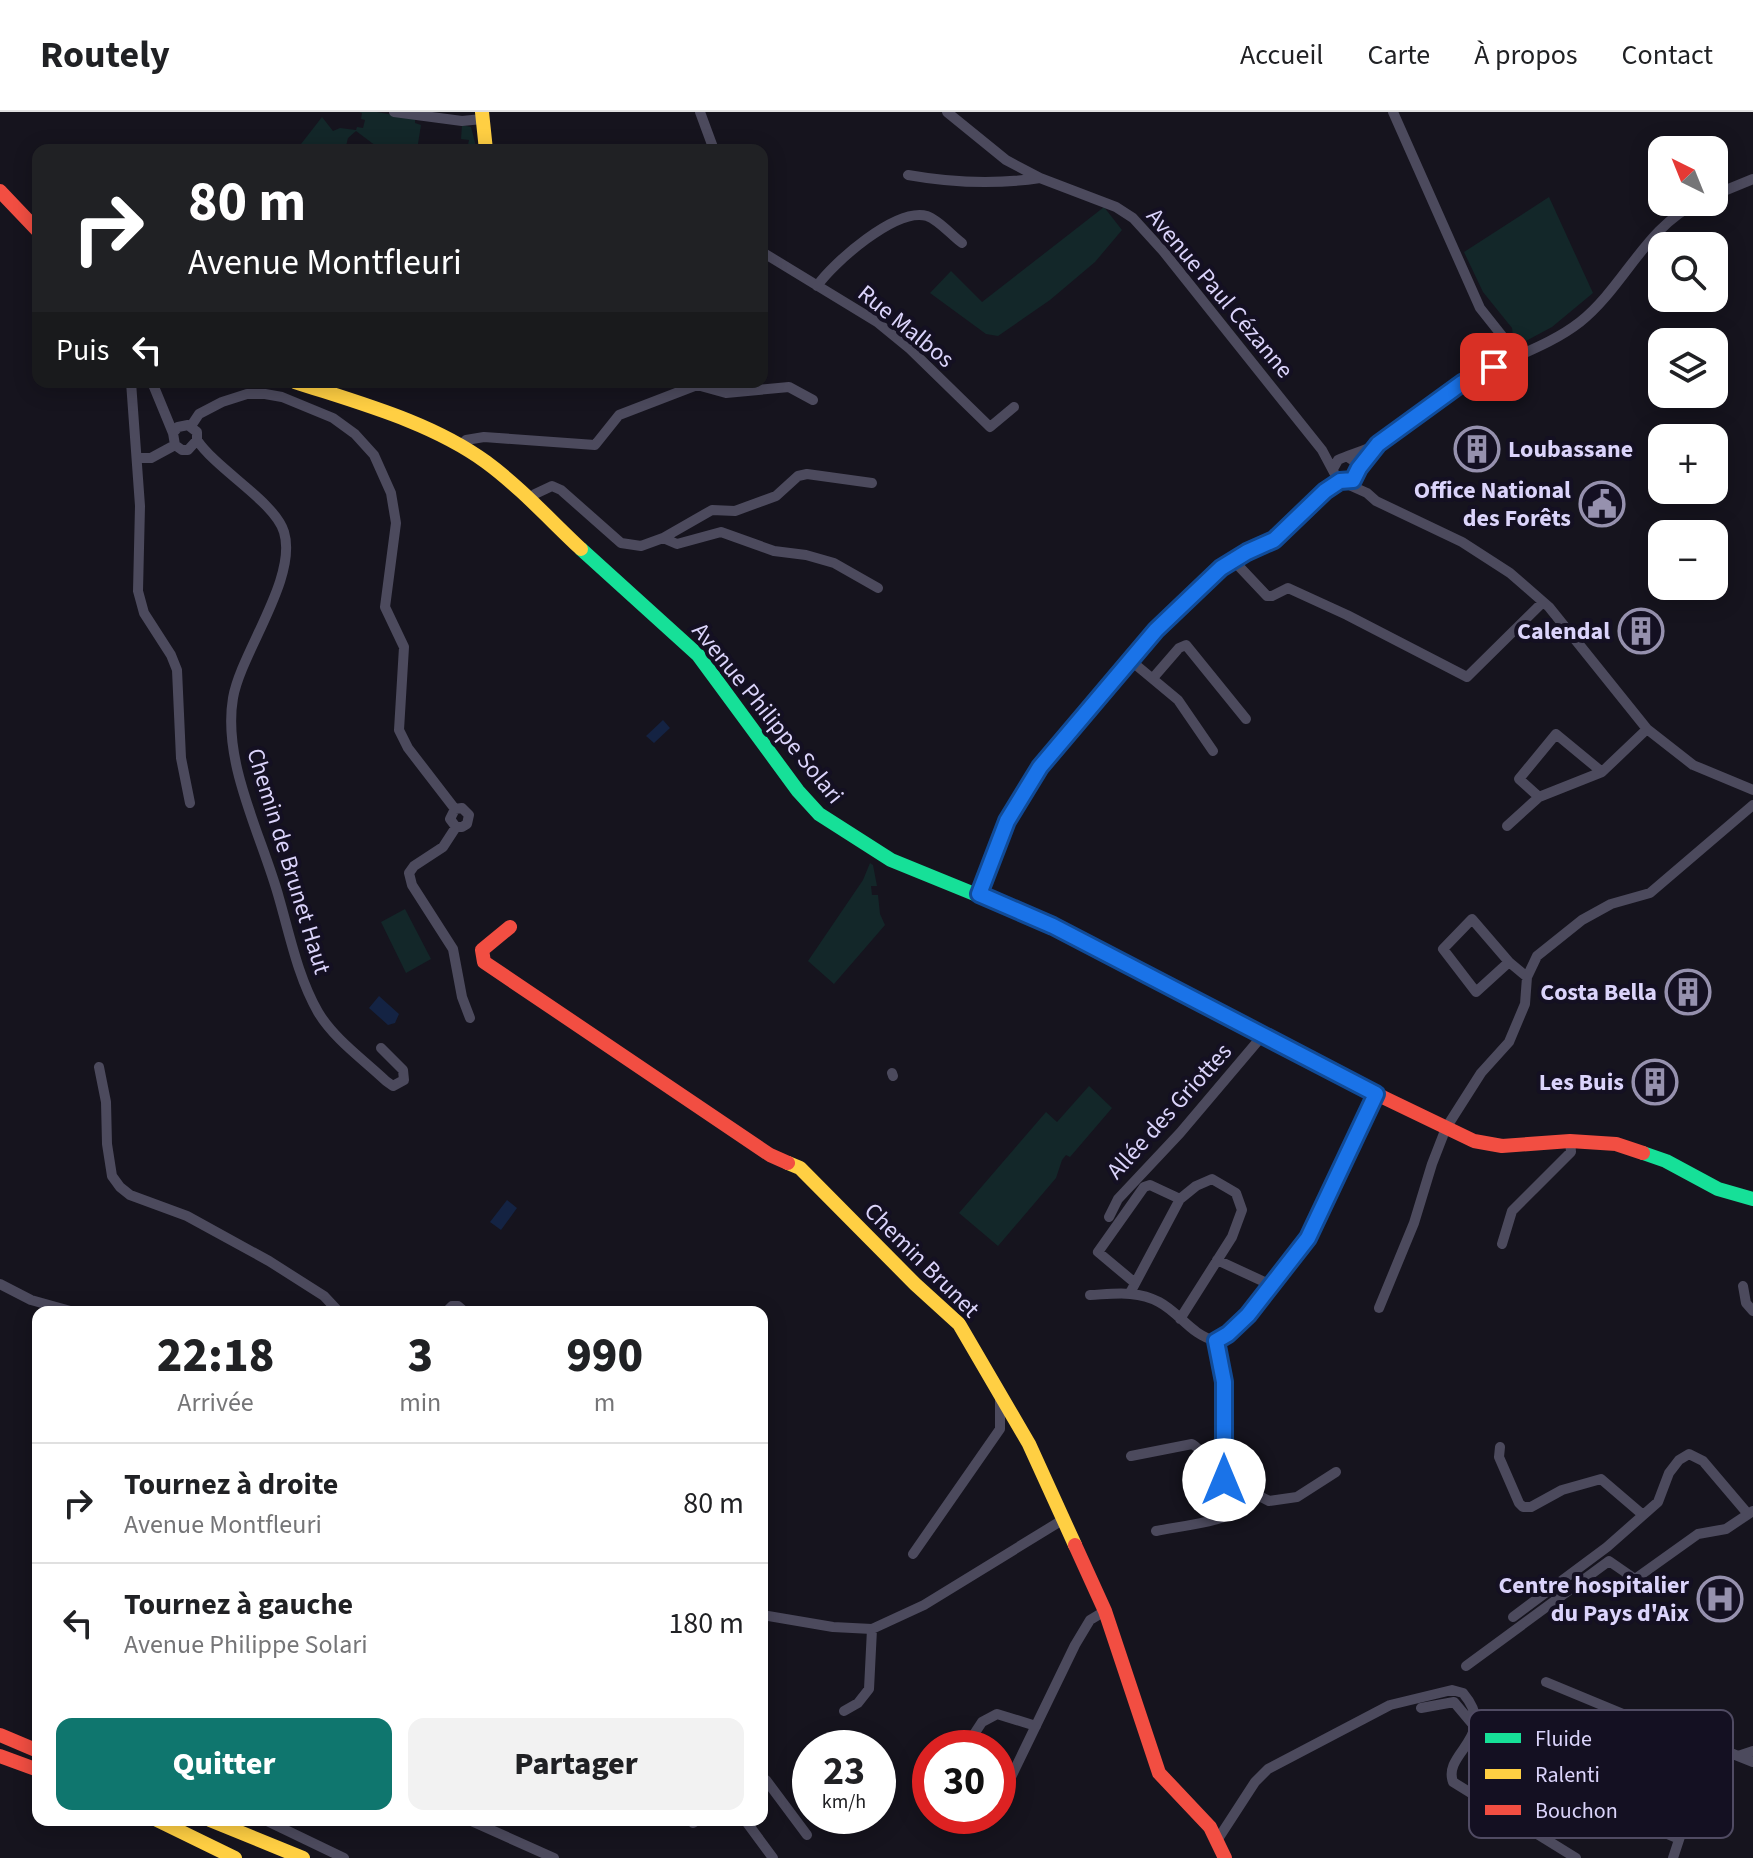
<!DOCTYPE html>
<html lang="fr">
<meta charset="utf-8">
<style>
body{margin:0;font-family:"Source Sans 3",sans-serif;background:#f2f2f2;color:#202124;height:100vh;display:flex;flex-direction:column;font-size:30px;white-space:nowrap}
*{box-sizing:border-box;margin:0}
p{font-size:26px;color:#757577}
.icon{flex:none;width:44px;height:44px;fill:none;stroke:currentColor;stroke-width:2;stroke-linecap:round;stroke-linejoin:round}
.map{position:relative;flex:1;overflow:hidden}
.sheet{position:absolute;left:32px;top:1194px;width:736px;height:520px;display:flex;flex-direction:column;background:#fff;border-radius:16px;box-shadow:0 4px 20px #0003}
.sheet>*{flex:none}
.guide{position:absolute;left:32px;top:32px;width:736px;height:244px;border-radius:16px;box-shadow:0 4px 20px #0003;background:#202124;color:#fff;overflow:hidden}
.needle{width:52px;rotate:317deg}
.fabs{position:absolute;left:1648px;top:24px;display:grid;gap:16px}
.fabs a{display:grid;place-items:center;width:80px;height:80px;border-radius:16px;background:#fff;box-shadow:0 4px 20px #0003;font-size:40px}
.speed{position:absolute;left:792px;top:1618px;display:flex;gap:16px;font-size:40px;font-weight:700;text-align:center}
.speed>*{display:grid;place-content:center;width:104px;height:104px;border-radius:50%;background:#fff;box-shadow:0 4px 20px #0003;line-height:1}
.speed small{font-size:20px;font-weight:400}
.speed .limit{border:12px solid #d22;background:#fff;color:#111}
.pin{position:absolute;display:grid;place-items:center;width:68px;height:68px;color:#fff;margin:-34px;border-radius:16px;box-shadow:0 4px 12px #0006}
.me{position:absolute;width:88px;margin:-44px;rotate:0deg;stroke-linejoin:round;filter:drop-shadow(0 0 6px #0008)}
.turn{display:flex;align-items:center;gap:28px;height:168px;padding:0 24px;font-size:36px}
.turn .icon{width:104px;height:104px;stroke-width:2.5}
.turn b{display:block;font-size:56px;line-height:68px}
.then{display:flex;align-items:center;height:76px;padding:0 24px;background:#0003;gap:16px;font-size:30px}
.eta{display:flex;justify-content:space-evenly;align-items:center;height:136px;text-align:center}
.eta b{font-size:48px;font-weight:800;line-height:56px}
.cta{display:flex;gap:16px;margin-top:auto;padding:16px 24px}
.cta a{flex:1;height:92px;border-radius:16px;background:#0f766e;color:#fff;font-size:32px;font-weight:800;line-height:92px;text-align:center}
.cta a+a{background:#f2f2f2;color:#202124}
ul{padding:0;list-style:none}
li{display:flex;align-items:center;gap:24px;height:120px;padding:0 24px;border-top:2px solid #e0e0e0}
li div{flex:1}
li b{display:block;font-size:30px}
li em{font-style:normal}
header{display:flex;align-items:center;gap:48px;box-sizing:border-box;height:112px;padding:0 40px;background:#fff;border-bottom:2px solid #e0e0e0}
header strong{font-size:38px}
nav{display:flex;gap:44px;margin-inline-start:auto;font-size:28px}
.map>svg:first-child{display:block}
.green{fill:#132729}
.water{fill:#142343}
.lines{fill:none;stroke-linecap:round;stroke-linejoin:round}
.street{stroke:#4c4a5d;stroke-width:10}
.fast{stroke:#16e098;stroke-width:14}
.slow{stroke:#ffcf43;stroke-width:14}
.jam{stroke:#f24e42;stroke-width:14}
.route-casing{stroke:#114b97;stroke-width:20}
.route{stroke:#1a73e8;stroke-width:14}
.labels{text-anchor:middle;stroke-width:8;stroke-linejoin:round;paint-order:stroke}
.street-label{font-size:24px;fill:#dbd4fb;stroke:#141022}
.poi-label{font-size:24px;font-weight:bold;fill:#dbd4fb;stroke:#141022;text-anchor:end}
.key{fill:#141022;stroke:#504b63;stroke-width:2}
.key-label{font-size:22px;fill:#dbd4fb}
</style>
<header>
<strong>Routely</strong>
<nav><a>Accueil</a><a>Carte</a><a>À propos</a><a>Contact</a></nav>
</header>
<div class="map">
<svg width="1753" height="1746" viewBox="0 0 1753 1746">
<rect width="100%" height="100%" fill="#16141e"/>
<path class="green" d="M 359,0 L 377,0 L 415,7 L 415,11 L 421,13 L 417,38 L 373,38 L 376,34 L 356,19 L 348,26 L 345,38 L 317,38 L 301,32 L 322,5 L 333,19 L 340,16 L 356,18 L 357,15 L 363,16 L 365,8 L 361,7 L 362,1 Z
M 462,13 L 471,15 L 477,38 L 467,38 L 469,28 L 461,27 Z
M 1549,85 L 1593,181 L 1552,215 L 1522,231 L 1513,224 L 1512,216 L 1483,180 L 1464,140 Z
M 1104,95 L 1122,118 L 1095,150 L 1050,188 L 998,224 L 986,222 L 930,181 L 951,159 L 982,190 Z
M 870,751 L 873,753 L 877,774 L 871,774 L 872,783 L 878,783 L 880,802 L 885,813 L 834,872 L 808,849 L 863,768 Z
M 405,797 L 431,847 L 406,861 L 381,810 Z
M 1089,974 L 1112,996 L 1070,1045 L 1066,1043 L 1062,1048 L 1056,1066 L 998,1134 L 959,1101 L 1046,1000 L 1057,1010 Z"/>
<path class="water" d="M 663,608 L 670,616 L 654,631 L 646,624 Z
M 379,884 L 399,902 L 395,911 L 388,913 L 369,896 Z
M 507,1088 L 517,1096 L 501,1118 L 490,1110 Z"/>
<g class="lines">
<path class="street" d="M 394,0 L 462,9 L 482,7
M 700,0 L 714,38
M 947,0 L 1006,48 L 1040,66 L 1116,95 L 1133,106 L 1163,139 L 1322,338 L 1338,368 L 1367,381 L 1376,389 L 1462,430 L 1510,461 L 1549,495 L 1647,617 L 1693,653 L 1753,678
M 1393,0 L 1480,196 L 1507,230 L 1513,246
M 908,63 C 953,71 994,73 1040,66
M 1714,83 L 1753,67
M 762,140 L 877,210 L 910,237 L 990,315 L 1014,295
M 817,174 C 833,151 896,95 927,104 C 939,108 952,124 962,131
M 131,270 L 140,394 L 138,479 L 144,501 L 171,543 L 177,558 L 181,646 L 190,691
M 152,270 L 173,321 L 175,333 L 182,338 L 188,338 L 197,328 L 197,320 L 188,313 L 178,315 L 173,321
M 693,270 L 697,273 L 726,281 L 789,275 L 813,288
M 191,314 L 199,302 L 222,290 L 247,282 L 265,282 L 282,285 L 333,306 L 355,322 L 374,343 L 391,381 L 396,411 L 385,495 L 404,535 L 399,618 L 408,636 L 455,697 L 462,696 L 469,703 L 467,712 L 462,715 L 456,715 L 450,707 L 455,697
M 197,328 C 217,358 275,390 284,420 C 298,466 241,540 233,586 C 222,651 262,724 279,786 C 290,824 298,865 318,900 C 334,927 364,948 386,969 L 393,974 L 404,968 L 403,958 L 381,936
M 460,334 L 466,328 L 484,325 L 595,333 L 619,303 L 697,273
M 137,346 L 151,346 L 175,333
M 1333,357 L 1338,348 C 1350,342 1365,339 1377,332 C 1411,313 1438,285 1472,266 C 1507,246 1548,235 1580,210 C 1624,175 1646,114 1699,90
M 1346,371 L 1353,368 L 1359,359 L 1357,351 L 1348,345
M 528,388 L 535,382 L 552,374 L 561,378 L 621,431 L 641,434 L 663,426 L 677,432 L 721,420 L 774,439 L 806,443 L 834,451 L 878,476
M 663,426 L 712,398 L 735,399 L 776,384 L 798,364 L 807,362 L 872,371
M 1233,448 L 1267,484 L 1272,484 L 1288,476 L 1347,503 L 1467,565 L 1543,490
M 1130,548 L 1178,588 L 1213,639
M 1153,566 L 1179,536 L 1186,533 L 1246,607
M 1602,660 L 1539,685 L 1519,667 L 1556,622 L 1602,660 L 1647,617
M 1507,714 L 1539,685
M 456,715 L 443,735 L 414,754 L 409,761 L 412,773 L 453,837 L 462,885 L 470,906
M 979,782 L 1007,709 L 1040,655 L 1156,518 L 1221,456 L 1247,440 L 1274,428 L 1325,379 L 1340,369
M 1509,850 L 1476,880 L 1443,837 L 1472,807 L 1509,850 L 1527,865
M 99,955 L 106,990 L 107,1032 L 112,1064 L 120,1075 L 130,1083 L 187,1104 L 269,1149 L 324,1184 L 339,1200
M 892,961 L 893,964
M 1109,1105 L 1118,1087 L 1180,1021 L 1263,923
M 1502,1132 L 1512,1099 L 1571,1040 L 1570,1029
M 1217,1148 L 1271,1173
M 1135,1171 L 1098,1140 L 1144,1075 L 1150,1073 L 1180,1087
M 0,1172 L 31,1188 L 74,1200
M 1743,1174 L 1746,1191 L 1753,1199
M 1130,1181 L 1180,1087 L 1196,1074 L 1212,1067 L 1236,1081 L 1242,1098 L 1232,1125 L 1180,1207
M 1090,1183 C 1113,1182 1137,1178 1159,1190 C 1180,1201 1191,1223 1216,1229 L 1224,1270 L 1224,1368
M 1379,1196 L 1414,1111 L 1432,1052 L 1446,1016 L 1481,961 L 1509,930 L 1525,892 L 1527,865 L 1537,844 L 1582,808 L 1611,792 L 1650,781 L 1753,693
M 446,1200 L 452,1194 L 458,1194 L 465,1200
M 1216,1229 L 1228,1222 L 1248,1203 L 1308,1126 L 1376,982
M 1500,1335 L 1499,1345 L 1519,1391 L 1523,1395 L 1531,1395 L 1562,1378 L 1601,1367 L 1643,1403
M 1131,1344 L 1192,1332 C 1199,1335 1243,1385 1246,1392 C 1232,1410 1179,1414 1156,1419
M 1230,1369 L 1269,1389 L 1297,1385 L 1336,1360
M 913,1442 L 1000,1317 L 1000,1285
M 762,1503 L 833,1515 L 872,1517 L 924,1493 L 1064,1407
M 1513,1505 L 1607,1435 L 1658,1390 L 1669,1361 L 1679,1348 L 1689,1342 L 1703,1349 L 1748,1402
M 1466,1554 L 1609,1449 L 1635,1467 L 1698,1422 L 1726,1417 L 1753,1399
M 1546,1570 L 1715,1640
M 1421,1596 L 1454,1590 L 1475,1615
M 844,1599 L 858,1591 L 869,1577 L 872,1517
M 940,1630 L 944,1636
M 965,1636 L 982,1610 L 997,1602 L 1036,1614
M 1738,1644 L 1753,1639
M 762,1671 L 766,1668 L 807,1723
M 998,1692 L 1075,1533 L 1090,1508 L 1105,1499
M 1537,1695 L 1551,1673 L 1679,1727
M 265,1708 L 344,1746
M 469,1708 L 554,1746
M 745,1708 L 773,1746
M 693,1711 L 698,1708
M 1218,1727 L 1255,1670 L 1268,1657 L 1390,1593 L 1452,1578 L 1463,1581 C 1500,1625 1442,1640 1453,1670 L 1576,1746
M 1673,1746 L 1702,1658 L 1715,1640 L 1728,1640 L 1753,1650"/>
<path class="fast" d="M 581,437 L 698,543 L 798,679 L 819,702 L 891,748 L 1053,814 L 1088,832
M 1643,1041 L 1666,1049 L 1718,1077 L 1753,1087"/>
<path class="slow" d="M 482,0 L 486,38
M 295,270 C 359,291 431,310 486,350 C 520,375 550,408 581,437
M 788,1051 L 800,1056 L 915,1172 L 959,1212 L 1029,1332 L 1075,1433
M 157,1708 L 235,1746
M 210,1708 L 303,1746"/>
<path class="jam" d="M 0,79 L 38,119
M 510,815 L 482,838 L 484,850 L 770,1043 L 788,1051
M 1088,832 L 1368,978 L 1474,1029 L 1502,1034 L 1570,1029 L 1616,1032 L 1643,1041
M 1075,1433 L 1105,1499 L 1159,1661 L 1210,1715 L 1225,1746
M 0,1623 L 38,1639
M 0,1644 L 38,1658"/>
</g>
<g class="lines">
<g class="route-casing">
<path id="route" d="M 1224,1368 L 1224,1270 L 1216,1229 L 1228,1222 L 1248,1203 L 1308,1126 L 1376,982 L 1053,814 L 979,782 L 1007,709 L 1040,655 L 1156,518 L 1221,456 L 1247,440 L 1274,428 L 1325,379 L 1340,369 L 1353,368 L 1359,356 L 1378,332 L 1462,271 L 1494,255"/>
</g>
<use href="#route" class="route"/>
</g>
<defs>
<g id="building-ring" transform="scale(2.3)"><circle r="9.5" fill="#141022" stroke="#9691ae" stroke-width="1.5"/><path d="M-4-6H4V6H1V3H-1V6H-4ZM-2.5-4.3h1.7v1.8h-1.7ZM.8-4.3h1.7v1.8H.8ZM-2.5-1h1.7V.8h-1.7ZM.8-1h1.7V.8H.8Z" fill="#9691ae"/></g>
<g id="civic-ring" transform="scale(2.3)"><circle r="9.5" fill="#141022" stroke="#9691ae" stroke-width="1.5"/><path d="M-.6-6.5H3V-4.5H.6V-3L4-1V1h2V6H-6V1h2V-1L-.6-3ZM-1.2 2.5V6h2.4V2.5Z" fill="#9691ae"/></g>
<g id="hospital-ring" transform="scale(2.3)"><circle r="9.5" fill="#141022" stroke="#9691ae" stroke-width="1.5"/><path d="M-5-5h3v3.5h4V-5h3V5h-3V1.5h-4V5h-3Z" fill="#9691ae"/></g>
</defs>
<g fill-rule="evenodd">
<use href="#building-ring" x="1477" y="337"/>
<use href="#civic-ring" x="1602" y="392"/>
<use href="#building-ring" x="1641" y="519"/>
<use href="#building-ring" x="1688" y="880"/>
<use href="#building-ring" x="1655" y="970"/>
<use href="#hospital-ring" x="1720" y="1487"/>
</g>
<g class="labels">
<g class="street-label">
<text transform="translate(1220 181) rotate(50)" y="8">Avenue Paul Cézanne</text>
<text transform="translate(906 214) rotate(39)" y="8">Rue Malbos</text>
<text transform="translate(768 601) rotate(51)" y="8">Avenue Philippe Solari</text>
<text transform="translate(289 749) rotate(73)" y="8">Chemin de Brunet Haut</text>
<text transform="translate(1169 999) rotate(-48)" y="8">Allée des Griottes</text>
<text transform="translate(922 1148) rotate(45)" y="8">Chemin Brunet</text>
</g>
<g class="poi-label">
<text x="1508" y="345" text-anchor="start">Loubassane</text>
<text x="1571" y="386">Office National<tspan x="1571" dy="28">des Forêts</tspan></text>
<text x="1610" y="527">Calendal</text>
<text x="1657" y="888">Costa Bella</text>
<text x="1624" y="978">Les Buis</text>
<text x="1689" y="1481">Centre hospitalier<tspan x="1689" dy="28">du Pays d'Aix</tspan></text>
</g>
</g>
<rect x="1469" y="1598" width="264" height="128" rx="12" class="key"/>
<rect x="1485" y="1621" width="36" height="10" fill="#16e098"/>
<rect x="1485" y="1657" width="36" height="10" fill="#ffcf43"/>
<rect x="1485" y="1693" width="36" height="10" fill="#f24e42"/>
<g class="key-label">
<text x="1535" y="1634">Fluide</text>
<text x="1535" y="1670">Ralenti</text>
<text x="1535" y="1706">Bouchon</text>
</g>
</svg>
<div class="fabs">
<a><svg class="needle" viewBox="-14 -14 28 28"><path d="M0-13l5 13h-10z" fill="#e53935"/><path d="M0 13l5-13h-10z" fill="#757577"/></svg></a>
<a><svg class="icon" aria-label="search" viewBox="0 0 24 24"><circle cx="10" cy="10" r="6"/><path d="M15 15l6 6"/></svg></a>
<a><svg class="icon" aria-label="layers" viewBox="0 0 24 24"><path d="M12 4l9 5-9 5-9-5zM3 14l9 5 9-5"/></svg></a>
<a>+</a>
<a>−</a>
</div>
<div class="speed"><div>23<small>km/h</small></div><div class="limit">30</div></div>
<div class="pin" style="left:1494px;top:255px;background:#d93025"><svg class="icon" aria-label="arrive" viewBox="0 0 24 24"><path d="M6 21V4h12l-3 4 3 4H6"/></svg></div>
<svg class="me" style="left:1224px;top:1368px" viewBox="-20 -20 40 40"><circle r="19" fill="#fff"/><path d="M0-13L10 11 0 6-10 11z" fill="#1a73e8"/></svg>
<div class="guide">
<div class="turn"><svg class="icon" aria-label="right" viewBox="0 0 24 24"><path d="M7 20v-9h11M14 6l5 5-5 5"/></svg><div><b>80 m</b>Avenue Montfleuri</div></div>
<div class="then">Puis<svg class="icon" aria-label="left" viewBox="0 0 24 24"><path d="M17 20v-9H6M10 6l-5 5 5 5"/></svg></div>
</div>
<section class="sheet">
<div class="eta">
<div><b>22:18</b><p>Arrivée</p></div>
<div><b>3</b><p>min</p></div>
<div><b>990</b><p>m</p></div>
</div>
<ul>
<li><svg class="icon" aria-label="right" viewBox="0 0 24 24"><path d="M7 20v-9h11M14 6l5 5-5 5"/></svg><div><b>Tournez à droite</b><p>Avenue Montfleuri</p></div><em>80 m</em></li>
<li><svg class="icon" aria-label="left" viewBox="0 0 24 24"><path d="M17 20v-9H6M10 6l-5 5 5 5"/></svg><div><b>Tournez à gauche</b><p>Avenue Philippe Solari</p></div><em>180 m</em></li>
</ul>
<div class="cta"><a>Quitter</a><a>Partager</a></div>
</section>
</div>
